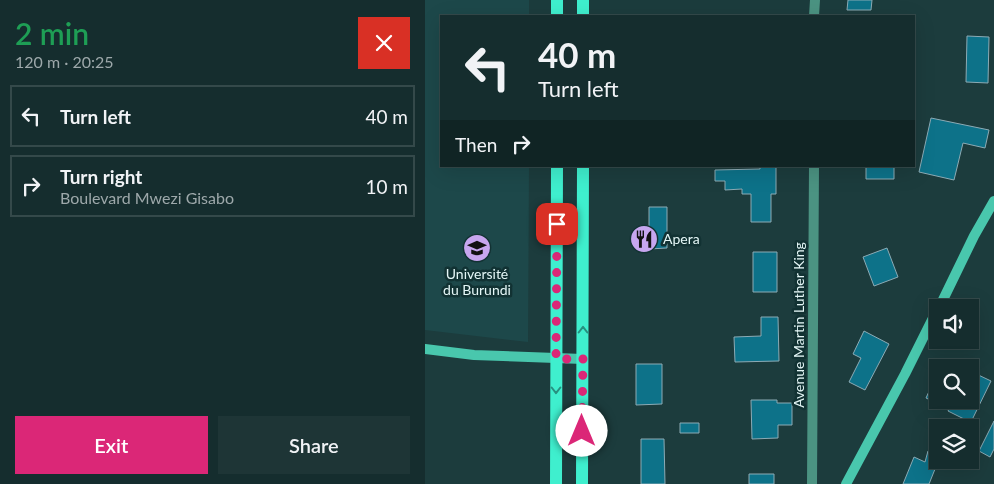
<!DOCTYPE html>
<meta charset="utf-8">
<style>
body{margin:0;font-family:Lato,sans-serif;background:#1e3536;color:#f1f3f6;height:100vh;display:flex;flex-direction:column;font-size:19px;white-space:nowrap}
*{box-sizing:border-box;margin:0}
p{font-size:16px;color:#9da8aa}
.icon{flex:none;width:28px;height:28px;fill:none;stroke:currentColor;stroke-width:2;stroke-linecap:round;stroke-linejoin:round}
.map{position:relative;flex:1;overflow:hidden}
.details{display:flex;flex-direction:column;background:#152d2e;width:425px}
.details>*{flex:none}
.banner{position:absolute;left:15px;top:15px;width:475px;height:152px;border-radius:0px;box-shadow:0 5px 20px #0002,0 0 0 1px #34494a;background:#152d2e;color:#f1f3f6;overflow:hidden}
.controls{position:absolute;left:504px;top:299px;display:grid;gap:10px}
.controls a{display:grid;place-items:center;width:50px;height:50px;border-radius:0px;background:#152d2e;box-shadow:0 5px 20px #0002,0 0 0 1px #34494a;font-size:25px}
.pin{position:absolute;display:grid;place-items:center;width:42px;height:42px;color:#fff;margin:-21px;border-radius:10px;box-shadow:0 2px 8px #0006}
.me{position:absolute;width:55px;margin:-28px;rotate:0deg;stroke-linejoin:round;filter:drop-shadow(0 0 4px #0008)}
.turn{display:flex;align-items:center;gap:18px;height:105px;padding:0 15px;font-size:22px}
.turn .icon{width:65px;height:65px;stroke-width:2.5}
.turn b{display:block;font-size:35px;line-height:42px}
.then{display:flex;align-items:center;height:48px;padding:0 15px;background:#0003;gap:10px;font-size:19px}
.round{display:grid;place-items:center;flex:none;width:52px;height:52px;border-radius:0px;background:#1e3536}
.headline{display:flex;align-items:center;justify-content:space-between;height:85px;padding:0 15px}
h1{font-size:30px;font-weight:600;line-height:38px;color:#1e9e55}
.action{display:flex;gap:10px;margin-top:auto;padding:10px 15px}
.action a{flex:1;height:58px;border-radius:0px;background:#db2777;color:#fff;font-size:20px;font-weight:600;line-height:58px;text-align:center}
.action a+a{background:#1e3536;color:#f1f3f6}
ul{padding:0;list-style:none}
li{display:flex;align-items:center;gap:15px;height:62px;margin:0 10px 8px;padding:0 5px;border:2px solid #34494a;border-radius:0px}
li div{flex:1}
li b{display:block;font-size:19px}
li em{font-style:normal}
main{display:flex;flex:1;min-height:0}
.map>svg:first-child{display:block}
.built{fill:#1d484a}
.building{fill:#0d7289;stroke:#8cabb5}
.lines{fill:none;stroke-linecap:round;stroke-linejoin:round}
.street{stroke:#4b9382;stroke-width:10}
.secondary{stroke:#49c7ad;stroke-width:10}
.primary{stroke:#3fefce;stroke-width:12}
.oneway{stroke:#289080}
.route{stroke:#db2777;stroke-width:9;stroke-dasharray:0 16.2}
.labels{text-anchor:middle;stroke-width:5;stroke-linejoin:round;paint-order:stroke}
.poi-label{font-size:14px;fill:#e5f7f7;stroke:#123233;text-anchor:start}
.street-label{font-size:14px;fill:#e5f7f7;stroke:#123233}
</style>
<main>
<section class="details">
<div class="headline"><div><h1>2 min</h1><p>120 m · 20:25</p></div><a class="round" style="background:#d93025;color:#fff"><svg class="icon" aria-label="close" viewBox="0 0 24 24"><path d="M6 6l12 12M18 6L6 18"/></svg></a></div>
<ul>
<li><svg class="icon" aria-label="left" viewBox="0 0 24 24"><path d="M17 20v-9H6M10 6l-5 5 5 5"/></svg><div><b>Turn left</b></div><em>40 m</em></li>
<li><svg class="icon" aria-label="right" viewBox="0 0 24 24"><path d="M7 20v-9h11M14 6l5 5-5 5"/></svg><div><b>Turn right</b><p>Boulevard Mwezi Gisabo</p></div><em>10 m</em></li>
</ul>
<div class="action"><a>Exit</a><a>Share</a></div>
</section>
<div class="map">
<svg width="569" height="484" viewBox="0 0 569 484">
<rect width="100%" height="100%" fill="#1c3c3d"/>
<path class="built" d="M 0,0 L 104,0 L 104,16 L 16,16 L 16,166 L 104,166 L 103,342 L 0,330 Z"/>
<path class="building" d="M 423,0 L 447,0 L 446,10 L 422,10 Z
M 542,36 L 564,37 L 563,83 L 541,82 Z
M 506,118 L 564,130 L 560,148 L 538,143 L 529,180 L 494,172 Z
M 335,166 L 351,166 L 351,194 L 346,194 L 346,222 L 326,222 L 326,194 L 317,194 L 317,189 L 300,190 L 300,181 L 290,181 L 290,170 L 335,169 Z
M 441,166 L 469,166 L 469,179 L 441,179 Z
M 224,207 L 242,207 L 242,248 L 224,249 Z
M 462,248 L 473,277 L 449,286 L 438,257 Z
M 328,252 L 352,252 L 352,292 L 328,292 Z
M 336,317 L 353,317 L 354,361 L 310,362 L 309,337 L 336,336 Z
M 439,331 L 464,344 L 440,390 L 424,382 L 436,358 L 428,354 Z
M 211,364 L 237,364 L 237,404 L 211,405 Z
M 545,371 L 566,381 L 545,424 L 545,422 L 523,411 L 524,409 L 501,398 L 512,374 L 512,400 L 545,400 Z
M 326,400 L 352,400 L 352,403 L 367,403 L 367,425 L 353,425 L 353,438 L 327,439 Z
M 569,421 L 569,449 L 565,457 L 554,451 Z
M 255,423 L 274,423 L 274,433 L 255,433 Z
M 216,439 L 239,439 L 240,484 L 216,484 Z
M 503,451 L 512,454 L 512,464 L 504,484 L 478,484 L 489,457 L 500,462 Z
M 324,474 L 349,474 L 349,484 L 324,484 Z"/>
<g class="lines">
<path class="street" d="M 389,16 L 390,0
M 387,484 L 389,166"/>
<path class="secondary" d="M 514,308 L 549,236 L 569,201
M 0,349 L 49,355 L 158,359
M 421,484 L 480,374 L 512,310"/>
<path class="primary" d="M 132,16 L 132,0
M 158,16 L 158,0
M 131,484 L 132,166
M 157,484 L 158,166"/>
</g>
<defs><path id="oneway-chevron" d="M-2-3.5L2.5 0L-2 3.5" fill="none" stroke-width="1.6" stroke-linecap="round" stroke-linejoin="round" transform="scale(1.25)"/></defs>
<g class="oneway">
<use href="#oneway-chevron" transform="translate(158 330) rotate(-90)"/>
<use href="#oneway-chevron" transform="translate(131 390) rotate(90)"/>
</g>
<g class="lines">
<path class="route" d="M 132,224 L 131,359 L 158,359 L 157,431"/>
</g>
<defs>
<g id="restaurant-disc" transform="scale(1.4375)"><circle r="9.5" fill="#c7a6ef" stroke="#123233"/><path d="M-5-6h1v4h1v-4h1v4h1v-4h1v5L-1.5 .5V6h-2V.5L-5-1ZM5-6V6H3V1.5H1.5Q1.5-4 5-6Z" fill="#111"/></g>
<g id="university-disc" transform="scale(1.4375)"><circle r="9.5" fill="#c7a6ef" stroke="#123233"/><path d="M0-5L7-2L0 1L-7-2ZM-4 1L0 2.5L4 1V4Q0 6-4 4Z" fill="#111"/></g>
</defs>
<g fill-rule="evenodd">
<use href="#restaurant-disc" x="219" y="239"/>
<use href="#university-disc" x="52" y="248"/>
</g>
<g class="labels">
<g class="poi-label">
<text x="238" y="244">Apera</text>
<text x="52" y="279" text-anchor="middle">Université<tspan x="52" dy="16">du Burundi</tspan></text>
</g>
<g class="street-label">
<text transform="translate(374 325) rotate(-90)" y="5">Avenue Martin Luther King</text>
</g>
</g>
</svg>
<div class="controls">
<a><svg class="icon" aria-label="sound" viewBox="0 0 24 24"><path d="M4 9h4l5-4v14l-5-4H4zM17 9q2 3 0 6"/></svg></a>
<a><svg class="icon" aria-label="search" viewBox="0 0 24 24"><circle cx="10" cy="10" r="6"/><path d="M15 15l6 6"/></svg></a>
<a><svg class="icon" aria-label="layers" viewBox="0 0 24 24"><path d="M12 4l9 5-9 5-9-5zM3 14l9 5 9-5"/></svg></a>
</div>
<div class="pin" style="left:132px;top:224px;background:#d93025"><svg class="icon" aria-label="arrive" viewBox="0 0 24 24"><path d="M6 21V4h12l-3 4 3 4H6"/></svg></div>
<svg class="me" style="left:157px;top:431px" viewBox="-20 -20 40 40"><circle r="19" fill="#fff"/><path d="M0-13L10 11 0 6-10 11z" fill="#db2777"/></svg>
<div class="banner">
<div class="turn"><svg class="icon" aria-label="left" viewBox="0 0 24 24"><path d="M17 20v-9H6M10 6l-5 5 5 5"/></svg><div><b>40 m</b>Turn left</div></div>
<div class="then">Then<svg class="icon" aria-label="right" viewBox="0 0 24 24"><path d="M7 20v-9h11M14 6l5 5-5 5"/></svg></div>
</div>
</div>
</main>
